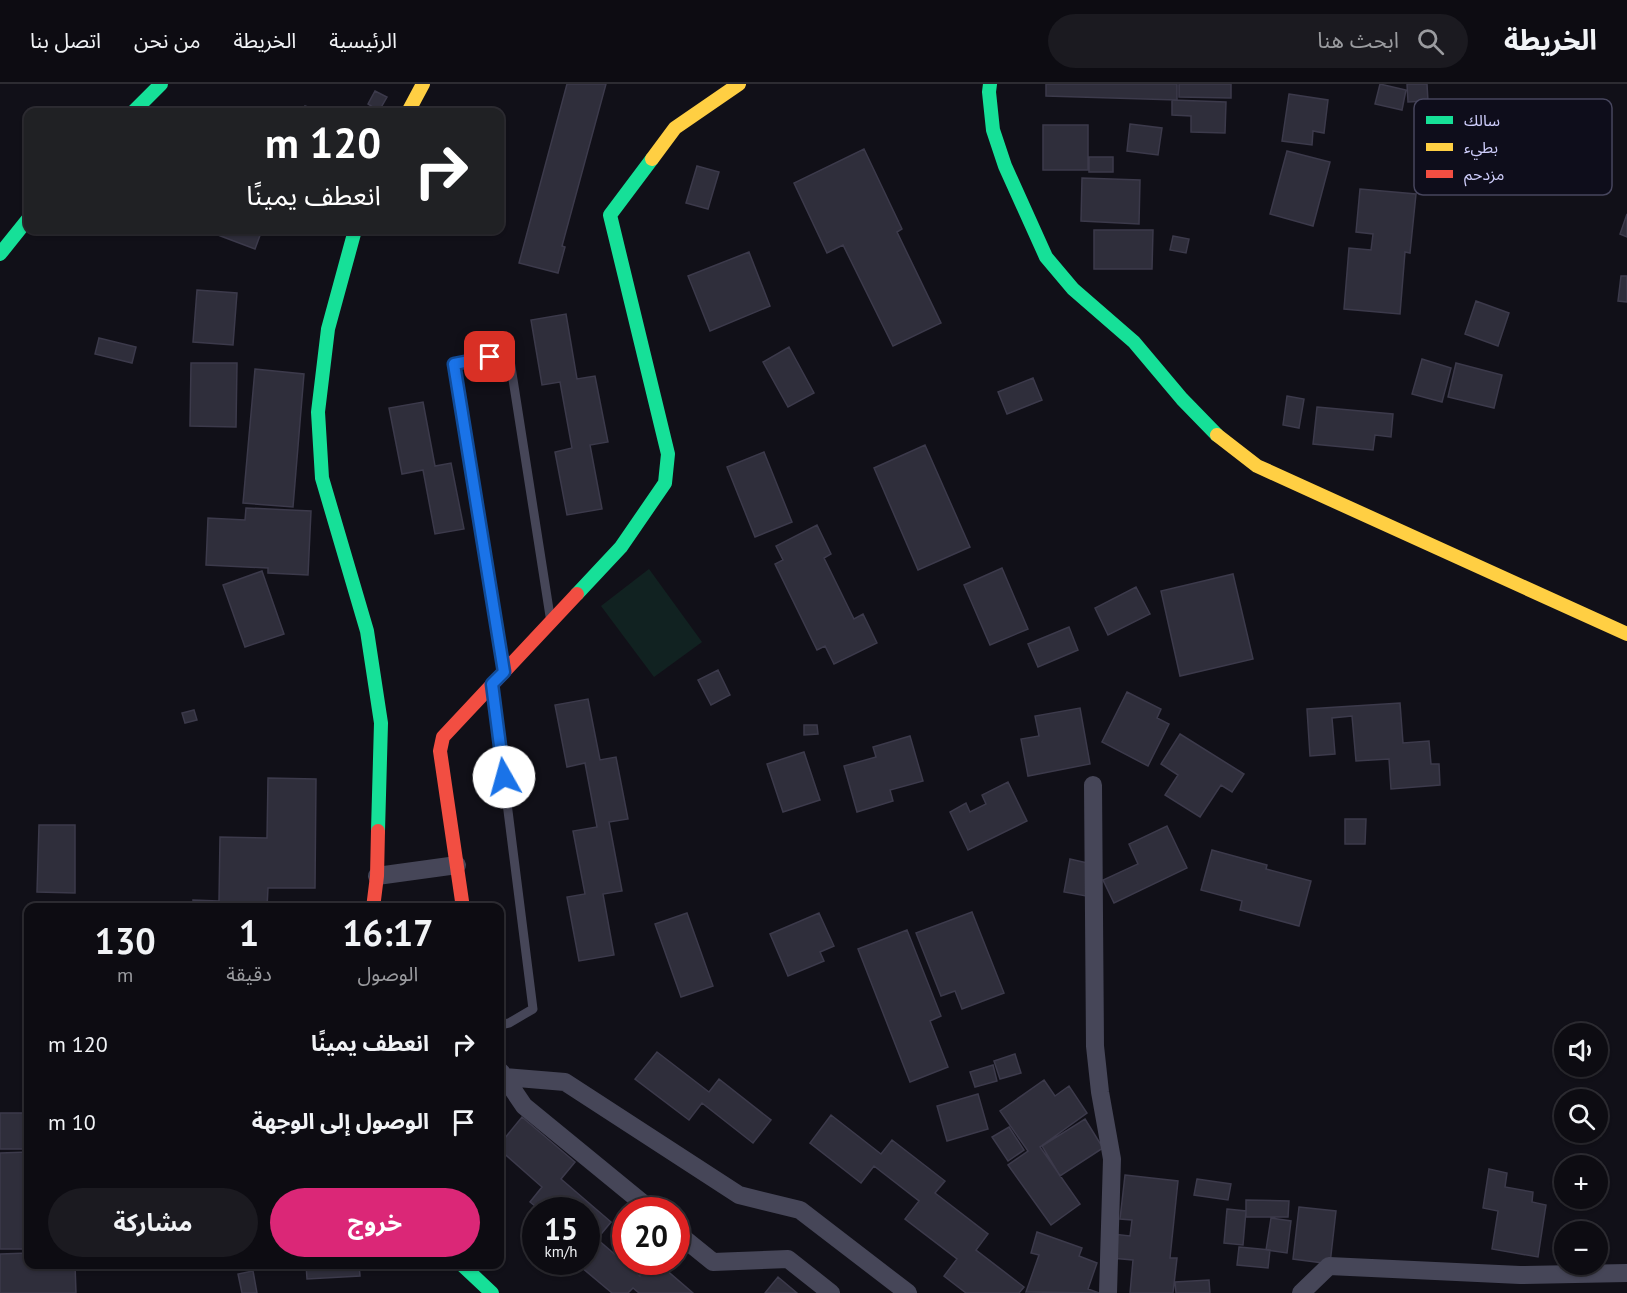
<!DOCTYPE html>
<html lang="ar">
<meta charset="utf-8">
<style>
body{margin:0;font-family:"PT Sans","Noto Sans Arabic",sans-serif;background:#1b1a20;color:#f1f3f6;direction:rtl;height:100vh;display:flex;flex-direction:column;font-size:22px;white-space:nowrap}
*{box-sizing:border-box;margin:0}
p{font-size:20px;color:#9a9b9f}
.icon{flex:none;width:33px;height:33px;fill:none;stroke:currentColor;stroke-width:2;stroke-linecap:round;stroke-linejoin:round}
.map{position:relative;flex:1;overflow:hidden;direction:ltr}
.drawer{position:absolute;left:24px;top:819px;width:480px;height:366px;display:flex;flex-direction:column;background:#0d0c12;border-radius:12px;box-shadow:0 2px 4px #0004,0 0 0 2px #2d2c32;direction:rtl}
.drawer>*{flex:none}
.banner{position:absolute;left:24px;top:24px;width:480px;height:126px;border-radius:12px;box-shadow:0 2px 4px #0004,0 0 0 2px #2d2c32;direction:rtl;background:#202124;color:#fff;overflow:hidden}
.controls{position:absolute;left:1554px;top:939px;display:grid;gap:12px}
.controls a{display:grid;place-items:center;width:54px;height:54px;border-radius:50%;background:#0d0c12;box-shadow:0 2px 4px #0004,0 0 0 2px #2d2c32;font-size:30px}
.speed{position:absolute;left:522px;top:1113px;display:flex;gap:12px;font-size:30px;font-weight:700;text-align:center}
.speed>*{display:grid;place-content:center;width:78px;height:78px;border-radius:50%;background:#0d0c12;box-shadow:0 2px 4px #0004,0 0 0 2px #2d2c32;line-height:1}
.speed small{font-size:15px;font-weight:400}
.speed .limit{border:9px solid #d22;background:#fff;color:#111}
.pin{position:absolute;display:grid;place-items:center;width:51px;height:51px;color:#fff;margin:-26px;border-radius:12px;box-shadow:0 3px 9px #0006}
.me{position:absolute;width:66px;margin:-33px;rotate:353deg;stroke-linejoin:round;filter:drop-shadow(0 0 4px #0008)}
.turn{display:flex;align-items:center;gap:21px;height:126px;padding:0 24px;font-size:27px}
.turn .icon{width:78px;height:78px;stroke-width:2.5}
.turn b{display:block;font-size:42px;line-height:51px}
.eta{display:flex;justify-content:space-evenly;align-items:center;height:102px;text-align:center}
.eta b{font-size:36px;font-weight:700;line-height:42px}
.primary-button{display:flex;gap:12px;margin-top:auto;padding:12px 24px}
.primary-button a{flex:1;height:69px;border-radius:36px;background:#db2777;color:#fff;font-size:24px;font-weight:700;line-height:69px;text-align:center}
.primary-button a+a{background:#1b1a20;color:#f1f3f6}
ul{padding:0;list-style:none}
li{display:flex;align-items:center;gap:18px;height:78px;padding:0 24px}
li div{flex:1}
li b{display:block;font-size:22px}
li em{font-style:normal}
header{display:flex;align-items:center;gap:36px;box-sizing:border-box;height:84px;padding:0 30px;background:#0d0c12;border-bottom:2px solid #2d2c32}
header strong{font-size:28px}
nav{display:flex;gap:33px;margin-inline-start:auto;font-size:21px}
.search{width:420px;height:54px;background:#1b1a20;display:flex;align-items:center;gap:15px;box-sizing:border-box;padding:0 21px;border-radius:33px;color:#9a9b9f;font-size:22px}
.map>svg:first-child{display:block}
.green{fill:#112221}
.building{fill:#2f2e3b;stroke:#3c3a4b;stroke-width:1.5}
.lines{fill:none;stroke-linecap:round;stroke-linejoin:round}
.lane{stroke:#464658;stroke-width:9}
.street{stroke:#464658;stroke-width:18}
.fast{stroke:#16e098;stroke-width:14}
.slow{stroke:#ffcf43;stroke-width:14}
.jam{stroke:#f24e42;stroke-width:14}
.route-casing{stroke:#114b97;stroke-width:15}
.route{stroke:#1a73e8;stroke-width:10}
.key{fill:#0e0d1b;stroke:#47465e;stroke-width:1.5}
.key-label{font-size:16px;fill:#cdccfa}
</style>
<header>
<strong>الخريطة</strong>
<div class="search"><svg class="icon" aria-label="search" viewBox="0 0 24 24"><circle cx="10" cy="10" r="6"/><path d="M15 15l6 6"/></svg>ابحث هنا</div>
<nav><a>الرئيسية</a><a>الخريطة</a><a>من نحن</a><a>اتصل بنا</a></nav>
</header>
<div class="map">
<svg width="1627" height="1209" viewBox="0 0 1627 1209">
<rect width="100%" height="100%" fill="#111018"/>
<path class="green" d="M 649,485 L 702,558 L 654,593 L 601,522 Z"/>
<path class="building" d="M 567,0 L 606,0 L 562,162 L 565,163 L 558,189 L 519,179 Z
M 1046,0 L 1177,0 L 1177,16 L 1046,12 Z
M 1179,0 L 1231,0 L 1231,14 L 1179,13 Z
M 1380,0 L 1406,6 L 1402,26 L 1375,20 Z
M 1407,0 L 1427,0 L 1428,17 L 1408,18 Z
M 375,7 L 387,13 L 379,27 L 368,20 Z
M 1289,10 L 1328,16 L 1324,49 L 1313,47 L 1312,61 L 1282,57 Z
M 1172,16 L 1226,18 L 1225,49 L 1191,48 L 1191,32 L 1172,31 Z
M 305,22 L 323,28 L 302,28 Z
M 1130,40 L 1162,44 L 1158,71 L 1127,67 Z
M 1043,41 L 1088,41 L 1088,86 L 1043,86 Z
M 864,65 L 902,145 L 897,148 L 941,239 L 893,262 L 843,161 L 827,169 L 794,99 Z
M 1287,67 L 1330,78 L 1313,142 L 1270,130 Z
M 1089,73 L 1113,73 L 1113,88 L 1089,88 Z
M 697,82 L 719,88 L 708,125 L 686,119 Z
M 1082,94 L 1140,96 L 1139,140 L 1081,137 Z
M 1360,105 L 1416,110 L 1410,169 L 1405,168 L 1400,230 L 1344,225 L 1349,164 L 1371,166 L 1373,150 L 1356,148 Z
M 1627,130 L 1627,153 L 1620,150 Z
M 211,146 L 262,146 L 255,165 L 210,148 Z
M 1094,146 L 1153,146 L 1152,185 L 1094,185 Z
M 1173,152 L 1189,155 L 1186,169 L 1170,166 Z
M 749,168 L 770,222 L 710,247 L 688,192 Z
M 1621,192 L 1627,192 L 1627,218 L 1618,217 Z
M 197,206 L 237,209 L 233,261 L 193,258 Z
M 1476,217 L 1509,229 L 1498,262 L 1465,250 Z
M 566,230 L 577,295 L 595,292 L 608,358 L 590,361 L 602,425 L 567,431 L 555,368 L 572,364 L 560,298 L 542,301 L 531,236 Z
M 99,254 L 136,263 L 132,279 L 95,270 Z
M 789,263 L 814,309 L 788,323 L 763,278 Z
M 1422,275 L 1451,284 L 1442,318 L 1412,310 Z
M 191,279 L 237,279 L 236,343 L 190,342 Z
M 1456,279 L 1502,291 L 1494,324 L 1448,313 Z
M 255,285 L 304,290 L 293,423 L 243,419 Z
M 1033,294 L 1042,316 L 1007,330 L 998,308 Z
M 1287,312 L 1304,315 L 1299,344 L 1283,341 Z
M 423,318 L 435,382 L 451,379 L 464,445 L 435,450 L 423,386 L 402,390 L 389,324 Z
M 1317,323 L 1393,330 L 1391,353 L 1375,351 L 1373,366 L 1313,360 Z
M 925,361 L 970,463 L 918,486 L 874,384 Z
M 764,368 L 792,438 L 755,453 L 727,383 Z
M 246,424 L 311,427 L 308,491 L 268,489 L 268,484 L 206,481 L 208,434 L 245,436 Z
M 817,441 L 831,470 L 824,474 L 854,535 L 863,530 L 877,559 L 834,580 L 825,562 L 817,566 L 775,480 L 783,476 L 776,462 Z
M 1002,484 L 1028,545 L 990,561 L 964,501 Z
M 262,487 L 284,550 L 245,563 L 223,501 Z
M 1233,490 L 1253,575 L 1180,592 L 1161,507 Z
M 1136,503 L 1150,530 L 1108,551 L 1095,524 Z
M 1069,543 L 1078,566 L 1038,583 L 1028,560 Z
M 718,586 L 730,611 L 711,621 L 698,596 Z
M 1127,608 L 1161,625 L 1157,634 L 1169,640 L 1148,682 L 1102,658 Z
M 588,615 L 600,676 L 616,673 L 628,735 L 609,738 L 622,807 L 603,810 L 614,871 L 579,877 L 567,813 L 585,810 L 573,747 L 597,743 L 585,679 L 567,683 L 555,621 Z
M 1400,619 L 1403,659 L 1429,657 L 1431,680 L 1439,680 L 1440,701 L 1391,705 L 1389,675 L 1356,677 L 1352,632 L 1332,634 L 1335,670 L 1310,672 L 1307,625 Z
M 1080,624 L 1090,680 L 1028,692 L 1021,655 L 1039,652 L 1035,632 Z
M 194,626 L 197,636 L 185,639 L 182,629 Z
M 804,641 L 817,641 L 818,650 L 804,651 Z
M 1180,650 L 1244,690 L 1232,708 L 1221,701 L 1200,733 L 1165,711 L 1178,691 L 1161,680 Z
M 910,652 L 923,697 L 890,706 L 893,717 L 857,728 L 844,682 L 876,673 L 873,663 Z
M 804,668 L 820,716 L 783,728 L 767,680 Z
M 268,694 L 316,695 L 315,804 L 268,804 L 267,824 L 193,824 L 193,816 L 219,817 L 220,753 L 267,754 Z
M 1008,698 L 1027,737 L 968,766 L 950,728 L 966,719 L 970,728 L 986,720 L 982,711 Z
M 1345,735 L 1366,735 L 1365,760 L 1345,760 Z
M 39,741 L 75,741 L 75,809 L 37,808 Z
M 1167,742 L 1187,784 L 1114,819 L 1103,796 L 1138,780 L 1129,760 Z
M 1212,766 L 1267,781 L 1266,785 L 1311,797 L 1299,842 L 1240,826 L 1242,817 L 1201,806 Z
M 1070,775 L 1092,780 L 1086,812 L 1064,808 Z
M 972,828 L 1004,909 L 962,925 L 955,907 L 941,912 L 916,849 Z
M 687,829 L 713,902 L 681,913 L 655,840 Z
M 819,829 L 834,862 L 820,868 L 824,877 L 788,892 L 770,850 Z
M 907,846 L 941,932 L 930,937 L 948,983 L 910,998 L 858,865 Z
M 657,968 L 709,1008 L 719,995 L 771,1036 L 753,1059 L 702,1019 L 689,1036 L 635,995 Z
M 1015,970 L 1021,989 L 1000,995 L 994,977 Z
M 993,981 L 997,997 L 975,1003 L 970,988 Z
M 1044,996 L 1055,1012 L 1069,1002 L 1087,1029 L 1040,1063 L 1080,1120 L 1051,1141 L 1008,1081 L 1028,1067 L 1000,1027 Z
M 978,1010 L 988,1045 L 947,1057 L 937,1022 Z
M 0,1029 L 28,1029 L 28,1065 L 0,1065 Z
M 831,1031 L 881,1070 L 892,1056 L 945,1097 L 935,1109 L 988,1150 L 976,1166 L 1024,1203 L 1019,1209 L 966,1209 L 944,1192 L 957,1175 L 905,1135 L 919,1117 L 874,1082 L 861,1099 L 810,1059 Z
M 522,1033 L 575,1078 L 561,1095 L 611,1138 L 597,1155 L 640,1192 L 653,1178 L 657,1178 L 693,1209 L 639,1209 L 633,1204 L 628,1209 L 612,1209 L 575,1178 L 586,1178 L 586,1126 L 540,1126 L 530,1118 L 542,1103 L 500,1066 L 500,1060 Z
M 1085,1035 L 1103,1064 L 1060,1092 L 1042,1062 Z
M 1009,1043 L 1024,1066 L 1008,1077 L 992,1053 Z
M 28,1068 L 28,1165 L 0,1165 L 0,1069 Z
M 1489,1085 L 1507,1089 L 1505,1103 L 1533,1108 L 1532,1118 L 1546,1121 L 1538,1173 L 1492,1165 L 1498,1127 L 1483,1124 Z
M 1125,1091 L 1178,1097 L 1170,1174 L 1177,1174 L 1173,1209 L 1130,1209 L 1133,1176 L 1111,1174 L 1113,1150 L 1130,1152 L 1132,1136 L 1120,1135 Z
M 1197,1095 L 1231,1100 L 1228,1116 L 1194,1111 Z
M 1246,1116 L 1289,1117 L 1288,1133 L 1246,1133 Z
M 1299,1123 L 1336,1127 L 1330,1180 L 1293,1175 Z
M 1227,1125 L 1246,1127 L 1243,1161 L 1224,1159 Z
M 1271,1134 L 1291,1137 L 1287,1169 L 1266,1166 Z
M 1037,1148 L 1082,1164 L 1079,1172 L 1097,1179 L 1088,1205 L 1099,1209 L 1026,1208 L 1039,1171 L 1031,1169 Z
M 1239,1163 L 1270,1166 L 1268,1184 L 1237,1181 Z
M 28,1169 L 28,1180 L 75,1180 L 76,1209 L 0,1209 L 0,1170 Z
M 306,1180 L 359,1180 L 360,1192 L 307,1195 Z
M 253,1187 L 257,1209 L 242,1209 L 238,1190 Z
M 778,1193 L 797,1209 L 765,1209 Z
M 1209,1196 L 1210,1209 L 1176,1209 L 1175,1198 Z"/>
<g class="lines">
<path class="lane" d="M 503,584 L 454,280 L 509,270 L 550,532
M 493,608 L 533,925 L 509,939 L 500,941"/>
<path class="street" d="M 1093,701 L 1095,962 L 1100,1008 L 1112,1075 L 1108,1209
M 377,792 L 457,781
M 501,988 L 524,1022 L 651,1126
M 504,993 L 565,998 L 739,1111 L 800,1126 L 908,1209
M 676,1148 L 713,1178 L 788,1175 L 831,1209
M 1301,1209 L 1329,1182 L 1520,1191 L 1627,1189"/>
<path class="fast" d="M 990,0 L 989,8 L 993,46 L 1005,82 L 1046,173 L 1073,205 L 1134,258 L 1182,315 L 1217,351
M 133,28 L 161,0
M 355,146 L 328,245 L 318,328 L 322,394 L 367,547 L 381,639 L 378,747
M 0,170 L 28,135
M 577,510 L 621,463 L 665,399 L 668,370 L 610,131 L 652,75
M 461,1180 L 492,1209"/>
<path class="slow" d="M 408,28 L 423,0
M 652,75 L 675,44 L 739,0
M 1217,351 L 1257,382 L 1627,550"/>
<path class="jam" d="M 373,824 L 377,792 L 378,747
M 463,824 L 440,667 L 443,653 L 577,510"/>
</g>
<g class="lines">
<g class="route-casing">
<path id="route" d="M 490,273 L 454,280 L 504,588 L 492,600 L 504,693"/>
</g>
<use href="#route" class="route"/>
</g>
<rect x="1414" y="15" width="198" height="96" rx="9" class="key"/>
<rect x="1426" y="32" width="27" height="8" fill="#16e098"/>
<rect x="1426" y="59" width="27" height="8" fill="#ffcf43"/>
<rect x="1426" y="86" width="27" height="8" fill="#f24e42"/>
<g class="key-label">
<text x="1464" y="42">سالك</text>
<text x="1464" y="69">بطيء</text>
<text x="1464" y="96">مزدحم</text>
</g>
</svg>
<div class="controls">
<a><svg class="icon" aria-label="sound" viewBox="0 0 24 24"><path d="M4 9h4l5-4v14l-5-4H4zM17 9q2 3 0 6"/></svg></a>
<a><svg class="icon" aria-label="search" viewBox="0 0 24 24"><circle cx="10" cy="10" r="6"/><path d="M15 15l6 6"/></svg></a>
<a>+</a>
<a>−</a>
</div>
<div class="speed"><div>15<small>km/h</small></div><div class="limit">20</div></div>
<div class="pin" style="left:490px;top:273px;background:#d93025"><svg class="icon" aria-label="arrive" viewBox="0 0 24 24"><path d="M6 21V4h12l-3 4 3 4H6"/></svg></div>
<svg class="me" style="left:504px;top:693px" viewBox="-20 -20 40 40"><circle r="19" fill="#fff"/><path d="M0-13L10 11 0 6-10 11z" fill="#1a73e8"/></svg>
<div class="banner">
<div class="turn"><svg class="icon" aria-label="right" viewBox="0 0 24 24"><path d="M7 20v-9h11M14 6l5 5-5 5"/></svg><div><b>120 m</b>انعطف يمينًا</div></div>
</div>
<section class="drawer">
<div class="eta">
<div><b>16:17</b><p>الوصول</p></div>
<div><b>1</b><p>دقيقة</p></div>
<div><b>130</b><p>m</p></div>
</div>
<ul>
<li><svg class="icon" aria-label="right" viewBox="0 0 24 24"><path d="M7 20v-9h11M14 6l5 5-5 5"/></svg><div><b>انعطف يمينًا</b></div><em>120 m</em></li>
<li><svg class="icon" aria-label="arrive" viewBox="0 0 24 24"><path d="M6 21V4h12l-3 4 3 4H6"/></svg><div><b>الوصول إلى الوجهة</b></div><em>10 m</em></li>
</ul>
<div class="primary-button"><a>خروج</a><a>مشاركة</a></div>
</section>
</div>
